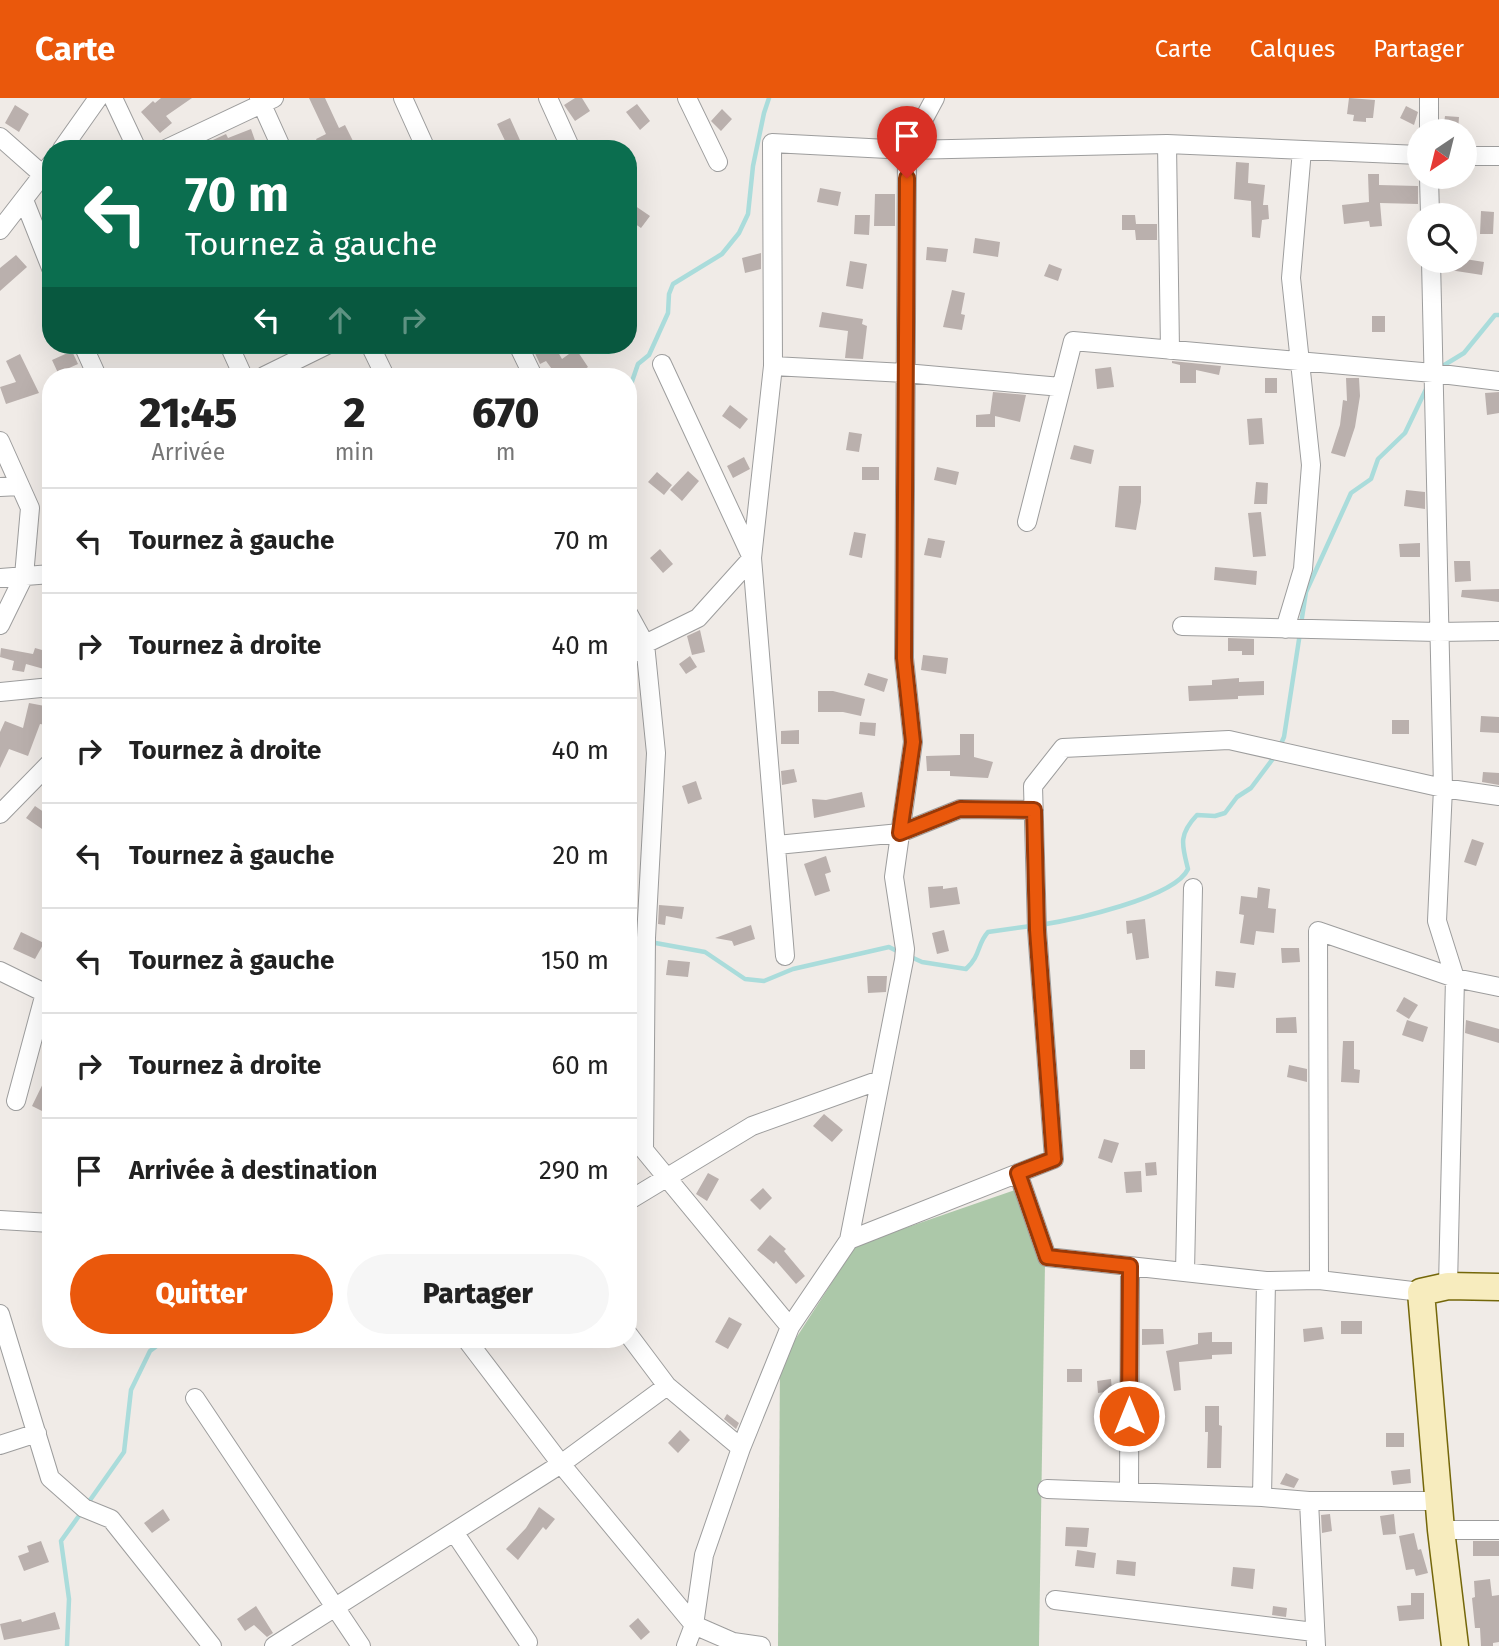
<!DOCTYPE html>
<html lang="fr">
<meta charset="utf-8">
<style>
body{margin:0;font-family:"Fira Sans",sans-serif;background:#f6f6f6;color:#222;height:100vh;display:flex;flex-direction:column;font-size:26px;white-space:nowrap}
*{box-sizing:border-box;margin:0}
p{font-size:23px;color:#767676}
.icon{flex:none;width:38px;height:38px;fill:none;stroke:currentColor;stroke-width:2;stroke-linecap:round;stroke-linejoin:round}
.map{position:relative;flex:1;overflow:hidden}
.side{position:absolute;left:42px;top:270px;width:595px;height:980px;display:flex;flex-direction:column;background:#fff;border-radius:28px;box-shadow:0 7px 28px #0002}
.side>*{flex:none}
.guide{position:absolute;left:42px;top:42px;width:595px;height:214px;border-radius:28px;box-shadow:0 7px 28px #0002;background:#0b6e4f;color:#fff;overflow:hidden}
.needle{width:46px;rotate:215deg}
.tools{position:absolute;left:1407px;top:21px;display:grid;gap:14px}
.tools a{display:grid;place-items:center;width:70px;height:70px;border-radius:50%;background:#fff;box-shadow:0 7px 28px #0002;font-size:35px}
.pin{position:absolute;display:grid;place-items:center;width:60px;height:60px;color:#fff;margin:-72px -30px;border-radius:50% 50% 50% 0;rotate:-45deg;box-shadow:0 0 7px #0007}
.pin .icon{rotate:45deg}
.me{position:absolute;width:77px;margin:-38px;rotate:0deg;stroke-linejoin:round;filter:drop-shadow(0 0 5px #0008)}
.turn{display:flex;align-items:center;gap:24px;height:147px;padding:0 28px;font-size:32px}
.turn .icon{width:91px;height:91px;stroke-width:2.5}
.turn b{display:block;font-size:49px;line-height:60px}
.lanes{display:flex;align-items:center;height:66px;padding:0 28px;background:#0003;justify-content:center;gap:35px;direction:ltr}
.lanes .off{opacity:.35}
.eta{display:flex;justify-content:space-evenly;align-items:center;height:119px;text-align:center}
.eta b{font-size:42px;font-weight:800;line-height:49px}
.cta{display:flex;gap:14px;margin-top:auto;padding:14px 28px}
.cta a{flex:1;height:80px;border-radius:42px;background:#ea580c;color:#fff;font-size:28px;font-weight:800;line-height:80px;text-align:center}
.cta a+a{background:#f6f6f6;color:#222}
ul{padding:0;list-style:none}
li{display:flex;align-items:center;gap:21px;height:105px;padding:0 28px;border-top:2px solid #e0e0e0}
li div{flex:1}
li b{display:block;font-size:26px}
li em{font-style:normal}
header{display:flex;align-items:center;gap:42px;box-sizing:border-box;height:98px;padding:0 35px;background:#ea580c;color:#fff}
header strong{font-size:33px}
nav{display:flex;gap:38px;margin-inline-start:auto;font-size:24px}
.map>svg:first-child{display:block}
.cemetery{fill:#acc8a9}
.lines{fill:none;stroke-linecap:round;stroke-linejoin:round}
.stream{stroke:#aadcdb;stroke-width:4.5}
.building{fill:#bab0ad}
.street-casing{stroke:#9d9d9d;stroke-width:20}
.secondary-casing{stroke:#74670a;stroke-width:29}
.street{stroke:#fff;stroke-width:18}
.secondary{stroke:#f7ecbe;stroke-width:26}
.route-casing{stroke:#983908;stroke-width:18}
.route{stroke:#ea580c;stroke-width:12}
</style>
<header>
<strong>Carte</strong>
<nav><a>Carte</a><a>Calques</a><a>Partager</a></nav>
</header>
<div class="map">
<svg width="1499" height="1548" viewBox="0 0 1499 1548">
<rect width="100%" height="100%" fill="#f0ebe7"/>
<path class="cemetery" d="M 1015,1092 L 1045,1165 L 1039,1548 L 778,1548 L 780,1265 L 856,1147 Z"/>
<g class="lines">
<path class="stream" d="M 1441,269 L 1464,255 L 1495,217 L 1499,217
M 628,295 L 638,266 L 649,257 L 668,215 L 669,196 L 673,186 L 722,156 L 739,135 L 748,116 L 753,68 L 764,15 L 769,0
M 1301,526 L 1306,494 L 1351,395 L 1371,381 L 1378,361 L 1405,335 L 1428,287
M 1279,650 L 1284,639 L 1300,535
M 1040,827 C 1072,822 1175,800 1188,771 C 1182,747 1178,737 1197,717 L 1215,718 L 1225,715 L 1237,699 L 1251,690 L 1275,658
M 650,844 L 705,854 L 745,881 L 764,883 L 793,871 L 889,849 L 899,854
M 628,848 L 642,845
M 911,859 L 922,864 L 966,871 C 981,857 977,846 988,834 L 1031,828
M 88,1405 L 124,1354 L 131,1292 L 150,1253 L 166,1241
M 67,1548 L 69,1501 L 61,1443 L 81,1415"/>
</g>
<path class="building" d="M 161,0 L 192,0 L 166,18 L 172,25 L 160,35 L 141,14 L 153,3 L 155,5 Z
M 309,0 L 325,0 L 339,30 L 345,27 L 357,51 L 321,51 L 316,41 L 326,36 Z
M 575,0 L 582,0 L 590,13 L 575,23 L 564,7 Z
M 1349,0 L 1375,2 L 1373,20 L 1366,20 L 1366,24 L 1353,23 L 1354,17 L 1347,16 Z
M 637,6 L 650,23 L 640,32 L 626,14 Z
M 15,7 L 29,16 L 19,34 L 5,25 Z
M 1406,8 L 1418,14 L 1414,27 L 1400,20 Z
M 722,11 L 732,21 L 721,33 L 711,23 Z
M 1445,18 L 1459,19 L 1458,33 L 1443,33 Z
M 510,20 L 524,51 L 509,51 L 497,26 Z
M 251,31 L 258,51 L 193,51 L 226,36 L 228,40 Z
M 1236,64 L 1249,65 L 1248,85 L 1265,87 L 1263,107 L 1268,107 L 1269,121 L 1262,122 L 1260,140 L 1252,139 L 1251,103 L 1234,101 Z
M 1368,76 L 1379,76 L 1379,87 L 1418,88 L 1418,106 L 1380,105 L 1382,128 L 1370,129 L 1369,123 L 1344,126 L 1342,107 L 1369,104 Z
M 820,90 L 841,94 L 838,108 L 817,104 Z
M 875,96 L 895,96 L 895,128 L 874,128 Z
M 628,103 L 650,118 L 641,130 L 628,121 Z
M 1481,113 L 1494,114 L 1493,136 L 1480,136 Z
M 855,117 L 870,117 L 869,137 L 854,136 Z
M 1122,117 L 1135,117 L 1136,126 L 1157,126 L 1157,142 L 1136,142 L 1135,132 L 1122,132 Z
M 975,140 L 1000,144 L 998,159 L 973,155 Z
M 927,149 L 948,151 L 946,164 L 926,162 Z
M 761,155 L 761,171 L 745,175 L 742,160 Z
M 16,157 L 27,169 L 0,193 L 0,170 Z
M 1465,161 L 1484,164 L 1482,177 L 1443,171 L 1442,163 L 1465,163 Z
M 850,163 L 867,166 L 863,191 L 846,188 Z
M 1049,166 L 1062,171 L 1058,183 L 1044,178 Z
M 952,192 L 965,195 L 961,216 L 965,217 L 962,232 L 943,229 Z
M 822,214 L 863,221 L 862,226 L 867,228 L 863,261 L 845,260 L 848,233 L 819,229 Z
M 1372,218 L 1385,218 L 1385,234 L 1372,234 Z
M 542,247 L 554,247 L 562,261 L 576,251 L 588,269 L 575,278 L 557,278 L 546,263 L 540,266 L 533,251 Z
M 72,253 L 78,266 L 58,275 L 52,262 Z
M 20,256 L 39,295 L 6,306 L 0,289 L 16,284 L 6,263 Z
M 1172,263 L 1221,268 L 1219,277 L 1196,272 L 1196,285 L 1180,285 L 1180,267 L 1172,265 Z
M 1111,269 L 1114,289 L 1097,291 L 1095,271 Z
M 1265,280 L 1277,280 L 1277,295 L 1265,295 Z
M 1346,280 L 1359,280 L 1360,298 L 1355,329 L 1345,359 L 1331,355 L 1340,327 L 1343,302 L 1347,303 Z
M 993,294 L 1026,297 L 1020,324 L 995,318 L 995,329 L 976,329 L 976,317 L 990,316 Z
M 1499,294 L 1499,315 L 1487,317 L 1485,295 Z
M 730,307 L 748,321 L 740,331 L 722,318 Z
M 1262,320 L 1264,346 L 1249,347 L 1247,321 Z
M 849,334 L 862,336 L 859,354 L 846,352 Z
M 1074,347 L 1094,352 L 1091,366 L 1070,361 Z
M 744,359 L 750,371 L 733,380 L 727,368 Z
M 862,369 L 879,369 L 879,382 L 862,382 Z
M 937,369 L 959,374 L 956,387 L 934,382 Z
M 688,373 L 699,383 L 682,403 L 670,392 Z
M 657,374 L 672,387 L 664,397 L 648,384 Z
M 1256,384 L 1268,385 L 1267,406 L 1254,406 Z
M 1119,388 L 1141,388 L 1141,404 L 1136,432 L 1115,429 Z
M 1406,392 L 1425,394 L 1425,411 L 1404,408 Z
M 1261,414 L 1266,458 L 1253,459 L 1248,415 Z
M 854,434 L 866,436 L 862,460 L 849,457 Z
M 928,440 L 945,443 L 941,460 L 924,457 Z
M 1420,445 L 1420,459 L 1400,459 L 1399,446 Z
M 660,451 L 673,466 L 663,475 L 650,460 Z
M 1454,463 L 1470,463 L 1471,483 L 1455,484 Z
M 1215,469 L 1257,473 L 1256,487 L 1214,482 Z
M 1499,491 L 1499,504 L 1461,499 L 1462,492 Z
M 700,532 L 705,554 L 692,557 L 687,538 Z
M 1228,540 L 1254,541 L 1254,557 L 1242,557 L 1242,553 L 1228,553 Z
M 1,550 L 33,556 L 35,550 L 49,554 L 44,571 L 26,566 L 24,574 L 12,572 L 14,563 L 0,559 Z
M 923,557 L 948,560 L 946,576 L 921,572 Z
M 690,558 L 697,569 L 686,576 L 679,566 Z
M 868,575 L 888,581 L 884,594 L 864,587 Z
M 1239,580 L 1239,584 L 1264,583 L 1264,597 L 1238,598 L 1238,601 L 1189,603 L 1188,588 L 1212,587 L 1212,582 Z
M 818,593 L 833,593 L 865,601 L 861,618 L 843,614 L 818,614 Z
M 29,605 L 50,609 L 46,627 L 40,626 L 28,658 L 9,651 L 0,670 L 0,634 L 5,623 L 23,630 Z
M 1481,618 L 1499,619 L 1499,635 L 1480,634 Z
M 1392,622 L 1409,622 L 1409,636 L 1392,636 Z
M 860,624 L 876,625 L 875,638 L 859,636 Z
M 799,632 L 799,646 L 781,646 L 781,633 Z
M 960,636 L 974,636 L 974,659 L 993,664 L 988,680 L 950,678 L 950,673 L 927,673 L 926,658 L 960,657 Z
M 794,671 L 797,684 L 782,687 L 781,673 Z
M 1483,674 L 1499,675 L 1499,687 L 1482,684 Z
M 696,683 L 702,701 L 688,706 L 682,688 Z
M 862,694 L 865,709 L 814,720 L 812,701 L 826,702 Z
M 35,708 L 51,719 L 51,726 L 45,733 L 26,720 Z
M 1472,741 L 1484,745 L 1476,768 L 1464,764 Z
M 826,758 L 831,774 L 825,776 L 830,793 L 815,798 L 804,766 Z
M 943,788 L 943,791 L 957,789 L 960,806 L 930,810 L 928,789 Z
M 1258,789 L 1270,791 L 1268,810 L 1276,811 L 1274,835 L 1256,833 L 1254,847 L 1240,845 L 1244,817 L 1239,816 L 1241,798 L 1257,800 Z
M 659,807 L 684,809 L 682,821 L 666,818 L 665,827 L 658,826 Z
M 1145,821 L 1149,860 L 1136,862 L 1132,835 L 1127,836 L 1126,823 Z
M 751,827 L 755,841 L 734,848 L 732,843 L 715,840 Z
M 944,832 L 949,853 L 937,856 L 932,835 Z
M 21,834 L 44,845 L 35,861 L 13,851 Z
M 1281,850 L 1299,850 L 1300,864 L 1282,865 Z
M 668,862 L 690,864 L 688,879 L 666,877 Z
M 1216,873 L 1236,875 L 1234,890 L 1215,888 Z
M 867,878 L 887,878 L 886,894 L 868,895 Z
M 1404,899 L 1418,907 L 1409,921 L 1396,913 Z
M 1296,919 L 1297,935 L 1276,935 L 1276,920 Z
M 1407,922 L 1428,929 L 1423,944 L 1402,937 Z
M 1466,922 L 1499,931 L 1499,945 L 1465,935 Z
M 1343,943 L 1354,943 L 1354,971 L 1360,972 L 1359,985 L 1341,984 Z
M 1130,952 L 1145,952 L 1145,971 L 1130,971 Z
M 1289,967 L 1307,971 L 1307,984 L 1287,979 Z
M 51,969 L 51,1005 L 46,1015 L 32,1008 Z
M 824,1016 L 843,1032 L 832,1044 L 813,1028 Z
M 1104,1041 L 1119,1045 L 1112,1065 L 1098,1060 Z
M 1156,1064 L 1157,1077 L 1146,1078 L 1145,1065 Z
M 1141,1073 L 1142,1094 L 1126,1095 L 1124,1074 Z
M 708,1075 L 719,1081 L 707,1103 L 696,1096 Z
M 763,1090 L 772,1100 L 760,1112 L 750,1102 Z
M 770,1137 L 786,1151 L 784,1153 L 805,1178 L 796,1186 L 776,1163 L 774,1166 L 757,1152 Z
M 729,1219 L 742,1226 L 728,1251 L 715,1244 Z
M 1341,1223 L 1362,1223 L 1362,1236 L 1341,1236 Z
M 1322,1229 L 1324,1241 L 1304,1244 L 1303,1231 Z
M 1142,1231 L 1163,1231 L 1164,1246 L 1142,1247 Z
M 1212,1234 L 1212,1244 L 1232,1244 L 1232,1256 L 1212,1257 L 1212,1261 L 1179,1264 L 1181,1292 L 1174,1293 L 1166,1253 L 1198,1246 L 1198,1235 Z
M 1067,1271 L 1082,1271 L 1082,1284 L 1067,1284 Z
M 1111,1281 L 1112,1293 L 1098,1295 L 1097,1283 Z
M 1205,1308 L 1219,1308 L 1219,1327 L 1222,1328 L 1221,1370 L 1207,1370 L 1208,1334 L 1205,1334 Z
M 727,1316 L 739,1325 L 736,1331 L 724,1321 Z
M 680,1332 L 690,1342 L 678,1355 L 668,1345 Z
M 1386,1335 L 1404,1335 L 1404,1349 L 1386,1349 Z
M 1410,1371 L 1411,1385 L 1393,1387 L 1391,1373 Z
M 1286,1375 L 1299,1381 L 1294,1390 L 1280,1386 Z
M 539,1409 L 555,1421 L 546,1432 L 543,1429 L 518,1462 L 506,1451 L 526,1430 Z
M 163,1411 L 170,1422 L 152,1435 L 144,1425 Z
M 1330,1416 L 1332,1433 L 1322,1435 L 1321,1417 Z
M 1394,1416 L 1396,1436 L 1383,1437 L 1380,1418 Z
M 1066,1429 L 1089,1430 L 1087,1449 L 1065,1448 Z
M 1414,1435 L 1418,1452 L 1421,1451 L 1428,1475 L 1416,1478 L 1414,1471 L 1406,1472 L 1399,1438 Z
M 41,1443 L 49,1464 L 24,1473 L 18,1458 L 29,1454 L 27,1448 Z
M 1473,1443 L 1499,1443 L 1499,1458 L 1473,1458 Z
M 1077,1452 L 1096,1455 L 1094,1470 L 1075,1468 Z
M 1117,1462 L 1136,1464 L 1135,1478 L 1116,1476 Z
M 1233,1469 L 1255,1471 L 1253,1491 L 1231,1488 Z
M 1490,1481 L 1492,1498 L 1499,1497 L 1499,1544 L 1493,1545 L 1493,1548 L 1481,1548 L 1480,1530 L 1475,1530 L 1472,1500 L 1475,1499 L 1474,1483 Z
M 1411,1495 L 1424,1495 L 1424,1521 L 1399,1523 L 1397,1508 L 1411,1507 Z
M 256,1508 L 273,1535 L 267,1539 L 254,1527 L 245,1533 L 237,1521 Z
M 1273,1508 L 1287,1510 L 1286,1519 L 1272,1517 Z
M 55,1514 L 60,1531 L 4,1542 L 0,1526 L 21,1521 L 22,1524 Z
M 638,1520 L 650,1534 L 641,1542 L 629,1528 Z"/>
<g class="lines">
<g class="street-casing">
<path id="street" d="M 113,0 L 137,51
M 259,0 L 282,51
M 403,0 L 426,51
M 548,0 L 571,51
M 687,0 L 718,64
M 1429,0 L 1429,33
M 0,39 L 43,77
M 1167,46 L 1170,252
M 62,51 L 98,0
M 166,51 L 274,0
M 1465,58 L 1499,58
M 1429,79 L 1430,117
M 24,102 L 51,170
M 0,132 L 51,66
M 1431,163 L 1443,690 L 1437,823 L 1455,880 L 1448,1188
M 83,247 L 97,278
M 229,247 L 243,278
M 370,247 L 385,278
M 518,247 L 533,278
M 773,268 L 905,275 L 1061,289
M 264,278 L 327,247
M 0,343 L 30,410 L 24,478 L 0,527
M 0,389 L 20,388
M 1027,424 L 1073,243 L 1433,275 L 1499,283
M 0,480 L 51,476
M 628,515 L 645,546 L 656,655 L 646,840 L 644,1052 L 790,1229
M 1182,528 L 1438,534 L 1499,533
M 1285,531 L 1303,471 L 1311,367 L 1291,180 L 1302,52
M 628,558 L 645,546 L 698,520 L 752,460 L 662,266
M 0,594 L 51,589
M 0,716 L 51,664
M 777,747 L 900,735 L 960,711 L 1034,712
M 785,858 L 752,460 L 773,268 L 772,45 L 907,52 L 1167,46 L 1419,57
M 0,873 L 51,898
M 16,1003 L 45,895
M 1018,1075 L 1047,1159 L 1266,1183 L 1319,1182 L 1421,1194
M 628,1103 L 752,1028 L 880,982
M 0,1122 L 51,1125
M 849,1142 L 904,862 L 905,851 L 894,779 L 913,644 L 904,560 L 907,52 L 935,0
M 1185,1174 L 1193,790
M 1319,1182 L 1318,833 L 1455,880 L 1499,889
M 0,1216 L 50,1380 L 84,1410 L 111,1421 L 212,1548
M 628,1236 L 667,1288 L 741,1350
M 466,1241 L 561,1366 L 694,1527 L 733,1544 L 761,1548
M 195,1300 L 361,1548
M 0,1347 L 37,1335
M 1047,1391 L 1262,1399 L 1309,1403 L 1439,1403
M 1129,1393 L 1130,1168
M 1262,1399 L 1266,1183
M 1309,1403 L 1316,1548
M 1441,1432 L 1499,1432
M 454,1434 L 528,1544
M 1055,1502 L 1314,1534
M 274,1548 L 561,1366 L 667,1288
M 686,1548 L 694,1527 L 704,1457 L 741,1350 L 790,1229 L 849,1142 L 1054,1061 L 1037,832 L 1033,688 L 1063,650 L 1229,642 L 1443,690 L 1499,698"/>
</g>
<g class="secondary-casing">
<path id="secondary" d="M 1455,1548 L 1441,1432 L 1421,1194 L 1448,1188 L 1499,1189"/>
</g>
<use href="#street" class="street"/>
<use href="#secondary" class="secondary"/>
</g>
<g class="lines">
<g class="route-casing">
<path id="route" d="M 907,80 L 904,560 L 913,644 L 900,735 L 960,711 L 1034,712 L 1037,832 L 1054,1061 L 1018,1075 L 1047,1159 L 1130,1168 L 1129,1318"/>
</g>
<use href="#route" class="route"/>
</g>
</svg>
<div class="tools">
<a><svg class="needle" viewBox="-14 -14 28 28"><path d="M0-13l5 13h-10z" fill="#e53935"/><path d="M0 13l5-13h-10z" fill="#767676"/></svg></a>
<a><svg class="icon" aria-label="search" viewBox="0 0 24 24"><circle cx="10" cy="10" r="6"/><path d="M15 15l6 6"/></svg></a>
</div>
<div class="pin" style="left:907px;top:80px;background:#d93025"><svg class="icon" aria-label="arrive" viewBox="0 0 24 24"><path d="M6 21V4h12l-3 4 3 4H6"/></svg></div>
<svg class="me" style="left:1129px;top:1318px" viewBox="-20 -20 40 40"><circle r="17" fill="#ea580c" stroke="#fff" stroke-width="3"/><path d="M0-11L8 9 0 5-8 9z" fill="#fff"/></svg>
<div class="guide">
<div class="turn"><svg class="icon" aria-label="left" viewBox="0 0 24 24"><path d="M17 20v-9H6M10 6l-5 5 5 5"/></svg><div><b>70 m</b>Tournez à gauche</div></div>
<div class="lanes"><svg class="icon" aria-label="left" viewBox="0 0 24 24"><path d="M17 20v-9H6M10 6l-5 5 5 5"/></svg><svg class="icon off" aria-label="ahead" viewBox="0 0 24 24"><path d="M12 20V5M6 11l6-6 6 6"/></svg><svg class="icon off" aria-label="right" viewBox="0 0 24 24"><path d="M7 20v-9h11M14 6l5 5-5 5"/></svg></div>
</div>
<section class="side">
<div class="eta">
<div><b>21:45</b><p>Arrivée</p></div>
<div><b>2</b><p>min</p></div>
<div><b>670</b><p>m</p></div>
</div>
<ul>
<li><svg class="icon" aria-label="left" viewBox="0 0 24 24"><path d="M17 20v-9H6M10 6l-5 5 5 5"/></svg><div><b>Tournez à gauche</b></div><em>70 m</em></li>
<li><svg class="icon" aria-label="right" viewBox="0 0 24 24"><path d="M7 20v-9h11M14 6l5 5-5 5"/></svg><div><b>Tournez à droite</b></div><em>40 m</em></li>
<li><svg class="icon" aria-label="right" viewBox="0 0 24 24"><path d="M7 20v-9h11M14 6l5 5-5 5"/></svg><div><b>Tournez à droite</b></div><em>40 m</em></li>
<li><svg class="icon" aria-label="left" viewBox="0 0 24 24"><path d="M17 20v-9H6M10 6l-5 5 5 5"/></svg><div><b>Tournez à gauche</b></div><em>20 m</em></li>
<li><svg class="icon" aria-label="left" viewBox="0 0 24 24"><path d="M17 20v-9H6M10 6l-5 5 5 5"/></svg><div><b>Tournez à gauche</b></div><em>150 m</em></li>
<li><svg class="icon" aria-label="right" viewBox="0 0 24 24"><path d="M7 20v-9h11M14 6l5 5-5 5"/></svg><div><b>Tournez à droite</b></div><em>60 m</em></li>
<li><svg class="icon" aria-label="arrive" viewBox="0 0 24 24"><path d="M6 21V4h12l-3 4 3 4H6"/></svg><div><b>Arrivée à destination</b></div><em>290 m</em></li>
</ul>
<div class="cta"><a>Quitter</a><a>Partager</a></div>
</section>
</div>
